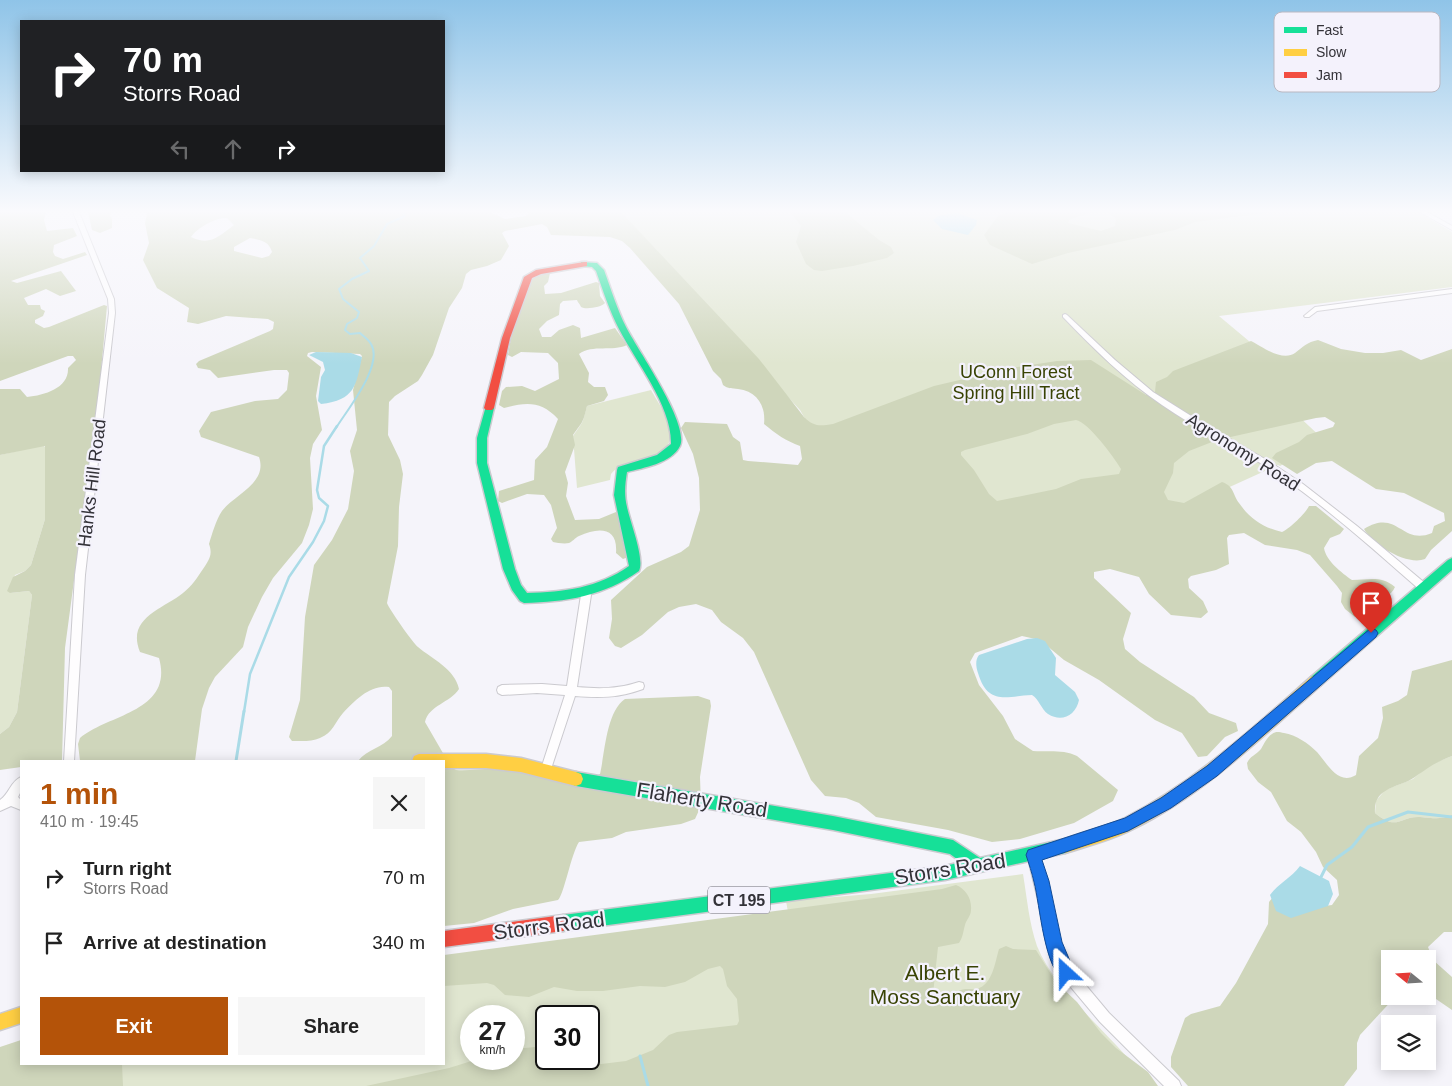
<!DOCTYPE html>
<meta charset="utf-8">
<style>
body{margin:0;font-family:Arial,sans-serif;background:#f6f6f6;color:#222;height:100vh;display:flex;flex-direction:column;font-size:19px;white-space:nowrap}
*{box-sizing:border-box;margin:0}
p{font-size:16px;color:#767676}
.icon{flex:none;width:28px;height:28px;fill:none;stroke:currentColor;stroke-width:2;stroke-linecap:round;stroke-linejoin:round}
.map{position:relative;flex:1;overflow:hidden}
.side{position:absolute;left:20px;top:760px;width:425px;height:305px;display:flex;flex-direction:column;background:#fff;border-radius:0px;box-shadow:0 2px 12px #0003}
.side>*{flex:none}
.hud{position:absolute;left:20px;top:20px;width:425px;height:152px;border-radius:0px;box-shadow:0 2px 12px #0003;background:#202124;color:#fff;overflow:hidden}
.needle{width:32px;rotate:288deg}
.fabs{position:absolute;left:1381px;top:950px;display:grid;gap:10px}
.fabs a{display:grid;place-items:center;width:55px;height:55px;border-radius:0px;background:#fff;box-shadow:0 2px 12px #0003;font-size:25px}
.speed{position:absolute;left:460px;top:1005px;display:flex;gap:10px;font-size:25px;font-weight:700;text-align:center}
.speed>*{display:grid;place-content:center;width:65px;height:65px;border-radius:50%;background:#fff;box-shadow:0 2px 12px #0003;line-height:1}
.speed small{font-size:12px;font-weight:400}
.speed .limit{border:2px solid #111;border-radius:8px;background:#fff;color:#111}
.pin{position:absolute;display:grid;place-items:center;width:42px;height:42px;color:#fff;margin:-51px -21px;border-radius:50% 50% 50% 0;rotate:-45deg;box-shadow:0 0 5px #0007}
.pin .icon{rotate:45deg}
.me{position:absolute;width:55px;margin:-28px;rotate:336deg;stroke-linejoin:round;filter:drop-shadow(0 0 4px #0008)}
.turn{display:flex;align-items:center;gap:18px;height:105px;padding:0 20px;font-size:22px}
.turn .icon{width:65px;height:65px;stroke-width:2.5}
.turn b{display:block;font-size:35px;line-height:42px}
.lanes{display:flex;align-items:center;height:48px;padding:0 20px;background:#0003;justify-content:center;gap:25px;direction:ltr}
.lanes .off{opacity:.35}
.round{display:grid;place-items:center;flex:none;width:52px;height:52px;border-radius:0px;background:#f6f6f6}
.overview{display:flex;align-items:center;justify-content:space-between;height:85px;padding:0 20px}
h1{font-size:30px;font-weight:700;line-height:38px;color:#b45309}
.primary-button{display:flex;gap:10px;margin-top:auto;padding:10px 20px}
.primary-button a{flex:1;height:58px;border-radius:0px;background:#b45309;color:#fff;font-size:20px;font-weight:700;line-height:58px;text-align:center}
.primary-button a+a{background:#f6f6f6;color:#222}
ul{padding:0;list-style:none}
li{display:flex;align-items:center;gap:15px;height:65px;padding:0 20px}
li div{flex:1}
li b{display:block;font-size:19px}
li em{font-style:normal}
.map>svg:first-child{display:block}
.green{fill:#e0e6d0;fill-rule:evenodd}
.forest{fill:#cfd6bb;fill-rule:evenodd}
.water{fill:#aadbe7}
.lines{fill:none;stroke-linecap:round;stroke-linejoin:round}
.stream-far2{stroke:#aadbe7;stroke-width:2}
.stream-far1{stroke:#aadbe7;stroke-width:2.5}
.stream{stroke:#aadbe7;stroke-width:3}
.street-casing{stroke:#cbcacf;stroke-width:2}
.fast-casing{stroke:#cbcacf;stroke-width:3}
.slow-casing{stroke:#cbcacf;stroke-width:3}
.jam-casing{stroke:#cbcacf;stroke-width:3}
.street{fill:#fefdfe;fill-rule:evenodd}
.fast{fill:#16e098;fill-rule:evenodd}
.slow{fill:#ffcf43;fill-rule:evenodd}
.jam{fill:#f24e42;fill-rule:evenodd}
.route{fill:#1a73e8;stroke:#114b97}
.labels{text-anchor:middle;stroke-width:4.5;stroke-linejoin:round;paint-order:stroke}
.shield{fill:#f4f2fc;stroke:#6d6c73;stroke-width:1}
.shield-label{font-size:16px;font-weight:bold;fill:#333238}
.park-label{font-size:18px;fill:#394304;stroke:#f4f2fc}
.street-label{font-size:18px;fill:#333238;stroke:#f4f2fc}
.near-street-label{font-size:21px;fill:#333238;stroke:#f4f2fc}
.near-park-label{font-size:21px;fill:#394304;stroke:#f4f2fc}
.key{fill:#f4f2fc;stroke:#bab8c1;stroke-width:1}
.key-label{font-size:14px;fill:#333238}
</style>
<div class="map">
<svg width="1452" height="1086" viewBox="0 0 1452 1086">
<rect width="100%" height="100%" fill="#f5f4fa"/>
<path class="green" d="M 618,212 L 1418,212 L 1452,232 L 1452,287 L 1219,316 L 1256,347 L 1232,354 L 1325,441 L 1280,466 L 1278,465 L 1179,510 L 884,555 L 800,410 Z
M 651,390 C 661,408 683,436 661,453 C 653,458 640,460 631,463 C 623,466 616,467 611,474 L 610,480 L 577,488 L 573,436 C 584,420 582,425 587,406 Z
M 43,445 L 46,448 L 45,519 L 31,565 L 25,571 L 15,575 L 10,593 L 29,591 L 32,595 L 17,712 L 9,727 L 0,734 L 0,455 Z
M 1452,756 L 1452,815 C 1439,820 1433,818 1420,817 C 1399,816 1398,832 1375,813 L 1376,801 L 1385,790 L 1413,779 L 1429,765 Z
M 1023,874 C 1027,898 1029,923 1037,946 C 1053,986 1097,1023 1126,1056 L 1095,1086 L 0,1086 L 21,1064 L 444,1064 L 444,960 L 788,912 L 786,901 L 871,894 ZM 471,1016 L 514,1016 L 514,1059 L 471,1059 ZM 546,1016 L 589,1016 L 589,1059 L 546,1059 Z"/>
<path class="forest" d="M 0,212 L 46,212 L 44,220 L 47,231 L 73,228 L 77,236 L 54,245 L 53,252 L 55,256 L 63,259 L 85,252 L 87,255 L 11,281 L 17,283 L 61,271 L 76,291 L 60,296 L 46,289 L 24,298 L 28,305 L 40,305 L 41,309 L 45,311 L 43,316 L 35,320 L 35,323 L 44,328 L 49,327 L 104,305 L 107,306 L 99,393 L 65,648 L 62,761 L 21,761 L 21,767 L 0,770 L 0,734 L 9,727 L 17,712 L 32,595 L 29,591 L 10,593 L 7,591 L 13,577 L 25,571 L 31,565 L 45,519 L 45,446 L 0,455 L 0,389 L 20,389 L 27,397 C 45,395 69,388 68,368 L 76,360 L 73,356 L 68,356 L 0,381 Z
M 88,212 L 112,212 L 110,215 L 112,219 L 112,228 L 100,233 L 92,230 Z
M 144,212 L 490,212 L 505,219 L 526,216 L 530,212 L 621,212 L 759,359 L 804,417 C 814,427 820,426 833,424 L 934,386 L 1011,368 L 1057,361 L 1091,360 L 1146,395 L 1155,392 L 1156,382 L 1167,377 L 1173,371 L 1251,341 C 1261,346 1282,362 1295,353 C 1303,347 1307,342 1318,340 L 1341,349 L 1365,353 L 1383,353 L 1401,350 L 1421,360 L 1452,349 L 1452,531 L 1431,550 L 1425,559 C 1407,566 1373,545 1364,529 C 1398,508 1401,546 1432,533 L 1434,526 L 1445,521 L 1444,513 L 1404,493 L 1376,489 L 1332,461 L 1316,463 L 1297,474 L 1272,458 L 1276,453 L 1299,442 L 1307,435 L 1333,427 L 1335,423 L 1325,417 L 1316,418 L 1217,440 L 1189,451 L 1174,463 L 1173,473 L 1164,492 L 1168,500 L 1184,503 L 1222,482 C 1234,486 1233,495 1239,503 C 1250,519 1264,528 1282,532 C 1288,530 1306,513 1309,506 L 1316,506 L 1344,529 L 1340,534 L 1330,538 L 1324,548 C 1326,561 1342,573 1352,580 C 1368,580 1381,575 1395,587 C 1391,597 1382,596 1375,601 C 1367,607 1366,611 1355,617 L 1345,609 L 1341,602 L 1342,593 L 1337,586 L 1310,555 L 1297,550 L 1265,545 L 1244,533 L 1229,535 L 1227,538 L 1229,564 L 1216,570 L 1191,576 L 1188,579 L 1189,588 L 1203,601 L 1208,612 L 1201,618 L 1171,615 L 1149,594 L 1139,577 L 1110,569 L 1094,572 L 1094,578 L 1131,613 L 1123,639 L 1125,649 L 1140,662 L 1194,697 L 1209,713 L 1236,723 L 1238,731 L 1225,737 L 1207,756 L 1198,757 L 1182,733 L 1155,720 L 1099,680 L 1064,660 L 1040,640 L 1022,636 L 975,653 L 970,662 L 979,685 L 1003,716 L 1015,739 L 1033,751 C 1047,752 1064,749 1077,756 L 1118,790 L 1113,801 L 1074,823 L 1020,839 L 992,842 L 948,830 L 876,817 L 859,803 L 846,798 L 825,796 L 811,780 L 754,652 L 743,638 L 721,622 L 712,610 L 696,604 L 679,607 L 668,612 L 642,635 L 621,648 L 615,646 L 609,638 L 612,619 L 611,600 L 647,567 L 681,552 L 689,546 L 700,510 L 699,478 L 693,454 L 681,428 L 685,422 L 727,424 L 733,437 L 740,442 L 743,460 L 748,461 L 798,465 L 802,459 L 800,446 C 786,441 776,434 764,424 C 766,406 757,391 738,389 C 732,388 728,389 723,385 L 721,379 L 713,371 L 679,304 L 630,248 L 622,241 L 610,237 L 551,235 L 547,227 L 542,224 L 505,231 L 502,233 L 509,246 L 501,260 L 487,266 L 471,270 L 466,274 L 462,288 L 449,308 L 433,355 L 422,375 L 418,381 L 395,396 L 389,402 L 388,435 L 400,460 L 403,474 L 399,507 L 398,546 L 387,603 C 389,609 413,643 418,647 C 432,659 455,669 459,689 C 450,703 429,705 425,722 L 451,767 L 456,770 C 470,771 485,768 499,769 C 533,770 566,791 600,774 C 605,753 606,712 625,699 L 698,696 L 710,700 L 711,706 L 700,777 L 701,806 L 695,819 L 681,824 L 626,832 L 612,838 L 579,842 C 571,854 564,895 558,900 L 513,909 L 474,923 L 444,926 L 444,761 L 358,761 C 367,749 383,748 392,736 L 392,691 L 389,687 C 371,684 355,700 343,713 C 335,722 333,733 320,738 C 312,742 301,741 292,741 L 289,737 L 300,700 L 305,617 L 314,565 L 332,540 L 348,509 L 354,471 L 350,451 L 357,430 L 353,390 L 362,356 L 360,354 L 312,352 L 308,353 L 307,356 L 321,367 L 316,396 L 322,430 L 313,444 L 310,458 L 313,509 L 309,525 L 302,543 L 273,578 L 262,597 L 248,627 L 243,647 L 215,677 L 209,688 L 202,709 L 195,761 L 80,761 L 78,744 L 80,738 C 108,714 174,712 159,658 L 140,652 C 126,618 163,609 183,593 C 192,586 197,578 203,569 C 209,560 213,555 209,544 C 212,534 216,520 222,511 C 235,494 268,483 259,457 L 201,437 L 199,431 L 211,412 L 255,401 L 278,399 L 287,390 L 289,373 L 287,370 L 274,370 L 218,378 L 210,370 L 198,368 L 196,364 L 199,361 L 270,331 L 273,329 L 274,322 L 268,319 L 226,316 L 198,324 L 187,322 L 189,308 L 157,288 L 143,260 L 149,243 L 145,223 L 147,214 ZM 227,218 L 234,225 C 218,237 210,246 191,237 C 197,228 216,217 227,218 ZM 250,238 C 261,240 269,241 272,252 L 269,256 L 262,258 L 234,251 L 234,247 ZM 1076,420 C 1088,422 1114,457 1121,469 L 1119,474 L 1081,479 L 1056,489 L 997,501 L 989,494 L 974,470 L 961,455 L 961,452 L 965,450 L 1027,434 L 1054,424 Z
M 790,212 L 845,212 L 879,240 L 891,247 L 894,253 L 887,258 L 853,266 L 822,271 L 814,270 L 806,264 L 796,242 L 801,226 Z
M 1007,212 L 1093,212 L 1069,220 L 1068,223 L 1101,231 L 1115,226 L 1116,219 L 1107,212 L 1274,212 L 1195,222 L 1175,230 L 1068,253 L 1032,264 L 990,245 L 984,235 L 998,216 Z
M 550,273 L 548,282 L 544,286 L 545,294 L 561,293 L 596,282 L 599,283 L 600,296 L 605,303 C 602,307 586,310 581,307 C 581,306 577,301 577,300 L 563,301 L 560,304 L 559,315 L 547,321 L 539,329 L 542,337 L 551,337 L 559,330 L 573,325 L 580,328 L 581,338 L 615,328 L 627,345 C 612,352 593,344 579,354 L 589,373 L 588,382 L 594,387 L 605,387 L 608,395 L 604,401 L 587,406 C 583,423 583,421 573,435 L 575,445 L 565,472 L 568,483 L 566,496 L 575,520 L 599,519 L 616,512 L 619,515 L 628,557 L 623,559 L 616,553 C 618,527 599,527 579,536 C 575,538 572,542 569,543 C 565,544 557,543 553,542 L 551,539 L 557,528 L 551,505 L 544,495 L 527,494 L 502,503 L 498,501 L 499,491 L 534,480 L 535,460 L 547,447 L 558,419 C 541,401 527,402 504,408 L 499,405 L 502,391 L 506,387 L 522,386 L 535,391 L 559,379 L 558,363 L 548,353 L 521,352 L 512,357 L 508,355 C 512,337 517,286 534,276 C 538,274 545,274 550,273 Z
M 1452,660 L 1452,756 C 1436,762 1429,767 1415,777 C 1400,788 1373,786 1375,813 C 1398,832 1399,816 1420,817 C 1434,818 1439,820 1452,815 L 1452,932 L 1444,932 L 1428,947 L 1433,960 L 1452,977 L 1452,1010 L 1436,999 L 1428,988 L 1428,959 L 1390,959 L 1390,996 L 1396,996 L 1360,1035 L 1357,1043 L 1357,1069 L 1344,1086 L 1188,1086 L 1171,1067 L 1171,1057 L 1185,1018 L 1191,1014 L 1220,1006 L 1236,983 L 1268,924 L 1269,902 L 1273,897 L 1296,910 L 1332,905 L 1339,895 L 1337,880 L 1323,867 L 1316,852 L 1301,832 L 1287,821 L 1271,792 L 1258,782 L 1248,769 L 1247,763 C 1250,756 1256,755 1261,749 C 1264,744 1267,737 1272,734 C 1276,731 1279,732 1284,733 C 1296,735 1308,743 1317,752 C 1327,763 1338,786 1356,775 L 1359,756 L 1378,738 L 1383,718 L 1382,707 L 1398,701 L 1407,695 L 1412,671 Z
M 956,885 C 966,889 972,899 971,910 C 971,916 966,920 965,925 C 963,932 963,937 959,943 L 938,947 L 933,994 L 940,1000 C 951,1000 953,993 961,990 C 966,988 972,990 977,989 C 993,984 995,962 999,949 L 1006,946 L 1013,949 L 1036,950 L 1056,982 L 1077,1002 L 1101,1033 L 1116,1048 L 1148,1072 L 1158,1086 L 366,1086 L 449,1068 L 478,1059 L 514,1059 L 514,1049 L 546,1046 L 546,1059 L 587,1059 L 601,1064 L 626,1061 L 653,1050 L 669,1035 L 677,1032 L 737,1025 L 739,1021 L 737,999 L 727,986 L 723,969 L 720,966 L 708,969 L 685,982 L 665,987 L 640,986 L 603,991 L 577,991 L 554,987 L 529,997 L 505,995 L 494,985 L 487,983 L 444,986 L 444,955 L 942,889 Z
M 21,1040 L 21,1064 L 122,1064 L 123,1086 L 0,1086 L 0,1047 Z"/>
<path class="water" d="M 957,213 L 977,220 L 976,225 L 968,235 L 942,229 L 933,220 L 938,216 Z
M 316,352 L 351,353 L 362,357 C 356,386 355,400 321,404 L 318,401 L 321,377 L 325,370 L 323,362 L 309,355 Z
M 1037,638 L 1045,641 L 1056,658 L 1055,675 L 1075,692 L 1079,700 C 1076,715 1062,723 1048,714 C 1041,709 1039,699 1032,695 C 1006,696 988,706 978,673 C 976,667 975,660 979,655 L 1027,639 Z
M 1300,866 L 1329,881 L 1333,894 L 1328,906 L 1291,918 L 1276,911 L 1270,895 C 1279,883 1291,878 1300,866 Z"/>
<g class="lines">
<path class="stream-far2" d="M 336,428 C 347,410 384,365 371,344 C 369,340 363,336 360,333 L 350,334 L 345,330 L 347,324 L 357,318 L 359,312 L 343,299 L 339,289 L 352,279 L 369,271 L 360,258 L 374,246 L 387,224 L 405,216 L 402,212"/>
<path class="stream-far1" d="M 244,712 L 250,674 L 289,577 L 313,542 L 324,521 L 328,506 L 319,498 L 317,490 L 324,446 L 337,426"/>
<path class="stream" d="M 236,761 L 244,711
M 1321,877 L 1327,865 L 1352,847 L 1368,827 L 1408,812 L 1452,817
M 640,1056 L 648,1086"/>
<g class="street-casing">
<path id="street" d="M 73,212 L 79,212 L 114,299 L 115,313 L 85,575 L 74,761 L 64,761 L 75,575 L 109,313 L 108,299 Z
M 1420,212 L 1427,212 L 1452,226 L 1452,230 Z
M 1452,289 L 1452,293 L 1317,311 L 1309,317 L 1305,317 L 1304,316 L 1315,307 Z
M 1065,314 L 1067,315 L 1115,360 L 1153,392 L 1196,419 L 1270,462 L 1303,484 L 1357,526 L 1426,584 L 1428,587 L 1426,590 L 1423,591 L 1420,590 C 1374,550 1329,509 1279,475 C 1241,449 1199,431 1162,405 C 1125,380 1094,349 1063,317 L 1063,315 Z
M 586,591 L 589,592 L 591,595 L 577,687 C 599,689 618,689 639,682 L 643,683 L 644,686 L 643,689 C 619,698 599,698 575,696 L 550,772 L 549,776 L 545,777 L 541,776 L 540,772 L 565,695 L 537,693 L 502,695 L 498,693 L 497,690 L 498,687 L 502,685 L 542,684 L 567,686 L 581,595 L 583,592 Z
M 21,777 L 21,791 L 18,797 L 21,800 L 21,810 L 11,806 L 0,811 L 0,800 C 9,794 11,781 21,777 Z
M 1033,849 L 1037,851 L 1039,855 L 1057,934 L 1065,958 L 1068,964 L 1109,1013 L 1179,1081 L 1181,1086 L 1164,1086 L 1100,1022 L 1059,973 L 1049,946 L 1027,855 L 1029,851 Z"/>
</g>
<g class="fast-casing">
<path id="fast" d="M 581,262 L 597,263 L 604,270 C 611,289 617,309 626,327 C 637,349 690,424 680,446 C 672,463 643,468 627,472 C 625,484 624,495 627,507 C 630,522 645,559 639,571 C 604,596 566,602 524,603 L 520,601 L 512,590 L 503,569 L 477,463 L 477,438 L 486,406 L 492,406 L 494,408 L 487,438 L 487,463 L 515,569 L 521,585 L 527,593 C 564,592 598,588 629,566 L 614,495 L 617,470 L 618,467 L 657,455 L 671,444 C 672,406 636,362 619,329 C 609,310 603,290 596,271 L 592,267 L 581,266 Z
M 1452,558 L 1452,570 L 1321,685 L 1316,687 L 1311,685 L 1310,681 L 1311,677 L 1448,560 Z
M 576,772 L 833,816 L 953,840 L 980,858 L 1065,839 L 1070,841 L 1072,846 L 1070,851 L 1065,853 L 945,880 L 563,931 L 558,928 L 555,923 L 558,918 L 563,915 L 945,866 L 961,862 L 950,854 L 833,830 L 576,786 L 571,784 L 569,779 L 571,774 Z"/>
</g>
<g class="slow-casing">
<path id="slow" d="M 1316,675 L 1321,677 L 1322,681 L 1321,685 C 1262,737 1204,794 1133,829 C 1112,840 1088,846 1065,853 L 1060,851 L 1058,846 L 1060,841 C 1081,832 1104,828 1125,818 C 1195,782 1253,728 1311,677 Z
M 419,754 L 486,754 L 521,758 L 576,772 L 581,774 L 583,779 L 581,784 L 576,786 L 521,772 L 486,768 L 444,768 L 444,761 L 412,761 L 414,756 Z
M 21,1007 L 21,1023 L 0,1030 L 0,1014 Z"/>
</g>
<g class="jam-casing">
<path id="jam" d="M 584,262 L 587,262 L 587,266 L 541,274 L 532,278 L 510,338 L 494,408 L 492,410 L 486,410 L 484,408 L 502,338 L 524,277 L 536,270 Z
M 563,915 L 568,918 L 571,923 L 568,928 L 563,931 L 444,947 L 444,931 Z"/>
</g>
<use href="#street" class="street"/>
<use href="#fast" class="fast"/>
<use href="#slow" class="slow"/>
<use href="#jam" class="jam"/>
</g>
<linearGradient id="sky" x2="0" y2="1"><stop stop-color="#8fc4e8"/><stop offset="0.58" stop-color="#fafafd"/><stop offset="1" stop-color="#fafafd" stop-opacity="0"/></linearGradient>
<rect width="1452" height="364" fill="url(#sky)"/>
<path class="route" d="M 1371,628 L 1376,630 L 1378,633 L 1376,637 L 1217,776 L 1171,808 L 1128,831 L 1042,860 L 1049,881 L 1062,942 L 1075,973 L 1072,978 L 1066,981 C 1044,972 1040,904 1034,882 C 1032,873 1029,864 1026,855 L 1028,850 L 1125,818 L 1161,798 L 1207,766 Z"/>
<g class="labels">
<rect class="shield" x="708" y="886.5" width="62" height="27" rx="4"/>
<g class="shield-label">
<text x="739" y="906">CT 195</text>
</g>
<g class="park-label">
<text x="1016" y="378">UConn Forest<tspan x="1016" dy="21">Spring Hill Tract</tspan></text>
</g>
<g class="street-label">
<text transform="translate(1243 452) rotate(32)" y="6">Agronomy Road</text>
<text transform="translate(92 483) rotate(-83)" y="6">Hanks Hill Road</text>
</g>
<g class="near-street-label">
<text transform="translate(702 800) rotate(9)" y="7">Flaherty Road</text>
<text transform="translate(950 869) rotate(-9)" y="7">Storrs Road</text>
<text transform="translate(549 926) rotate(-7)" y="7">Storrs Road</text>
</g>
<g class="near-park-label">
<text x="945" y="980">Albert E.<tspan x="945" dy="24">Moss Sanctuary</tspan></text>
</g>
</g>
<rect x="1274" y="12" width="166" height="80" rx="8" class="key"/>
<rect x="1284" y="27" width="23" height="6" fill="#16e098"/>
<rect x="1284" y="49" width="23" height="7" fill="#ffcf43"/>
<rect x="1284" y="72" width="23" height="6" fill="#f24e42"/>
<g class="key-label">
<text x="1316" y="35">Fast</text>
<text x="1316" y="57">Slow</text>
<text x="1316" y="80">Jam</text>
</g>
</svg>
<div class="fabs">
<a><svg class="needle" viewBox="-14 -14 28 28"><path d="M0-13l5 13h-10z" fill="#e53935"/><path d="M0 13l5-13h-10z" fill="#767676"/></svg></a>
<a><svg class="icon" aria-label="layers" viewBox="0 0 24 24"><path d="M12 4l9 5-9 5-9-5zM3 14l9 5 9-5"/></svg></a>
</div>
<div class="speed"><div>27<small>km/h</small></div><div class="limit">30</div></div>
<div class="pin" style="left:1371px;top:633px;background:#d93025"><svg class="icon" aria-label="arrive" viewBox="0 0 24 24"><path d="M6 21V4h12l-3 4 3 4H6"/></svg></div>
<svg class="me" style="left:1066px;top:973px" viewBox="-20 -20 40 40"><path d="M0-17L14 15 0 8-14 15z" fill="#1a73e8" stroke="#fff" stroke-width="4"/></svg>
<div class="hud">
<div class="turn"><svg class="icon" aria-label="right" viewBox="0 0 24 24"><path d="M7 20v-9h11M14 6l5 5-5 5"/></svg><div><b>70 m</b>Storrs Road</div></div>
<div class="lanes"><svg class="icon off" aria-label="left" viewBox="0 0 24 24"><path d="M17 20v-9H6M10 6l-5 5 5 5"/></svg><svg class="icon off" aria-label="ahead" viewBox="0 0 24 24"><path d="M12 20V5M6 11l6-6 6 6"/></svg><svg class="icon" aria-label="right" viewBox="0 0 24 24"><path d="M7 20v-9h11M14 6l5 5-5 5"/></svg></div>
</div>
<section class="side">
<div class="overview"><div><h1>1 min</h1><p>410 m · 19:45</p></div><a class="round"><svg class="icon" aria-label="close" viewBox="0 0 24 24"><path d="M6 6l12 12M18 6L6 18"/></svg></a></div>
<ul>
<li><svg class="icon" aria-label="right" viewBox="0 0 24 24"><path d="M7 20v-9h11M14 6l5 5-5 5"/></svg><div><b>Turn right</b><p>Storrs Road</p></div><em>70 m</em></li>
<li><svg class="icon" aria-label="arrive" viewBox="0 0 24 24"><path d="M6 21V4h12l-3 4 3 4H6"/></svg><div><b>Arrive at destination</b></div><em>340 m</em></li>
</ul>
<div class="primary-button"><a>Exit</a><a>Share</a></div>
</section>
</div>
